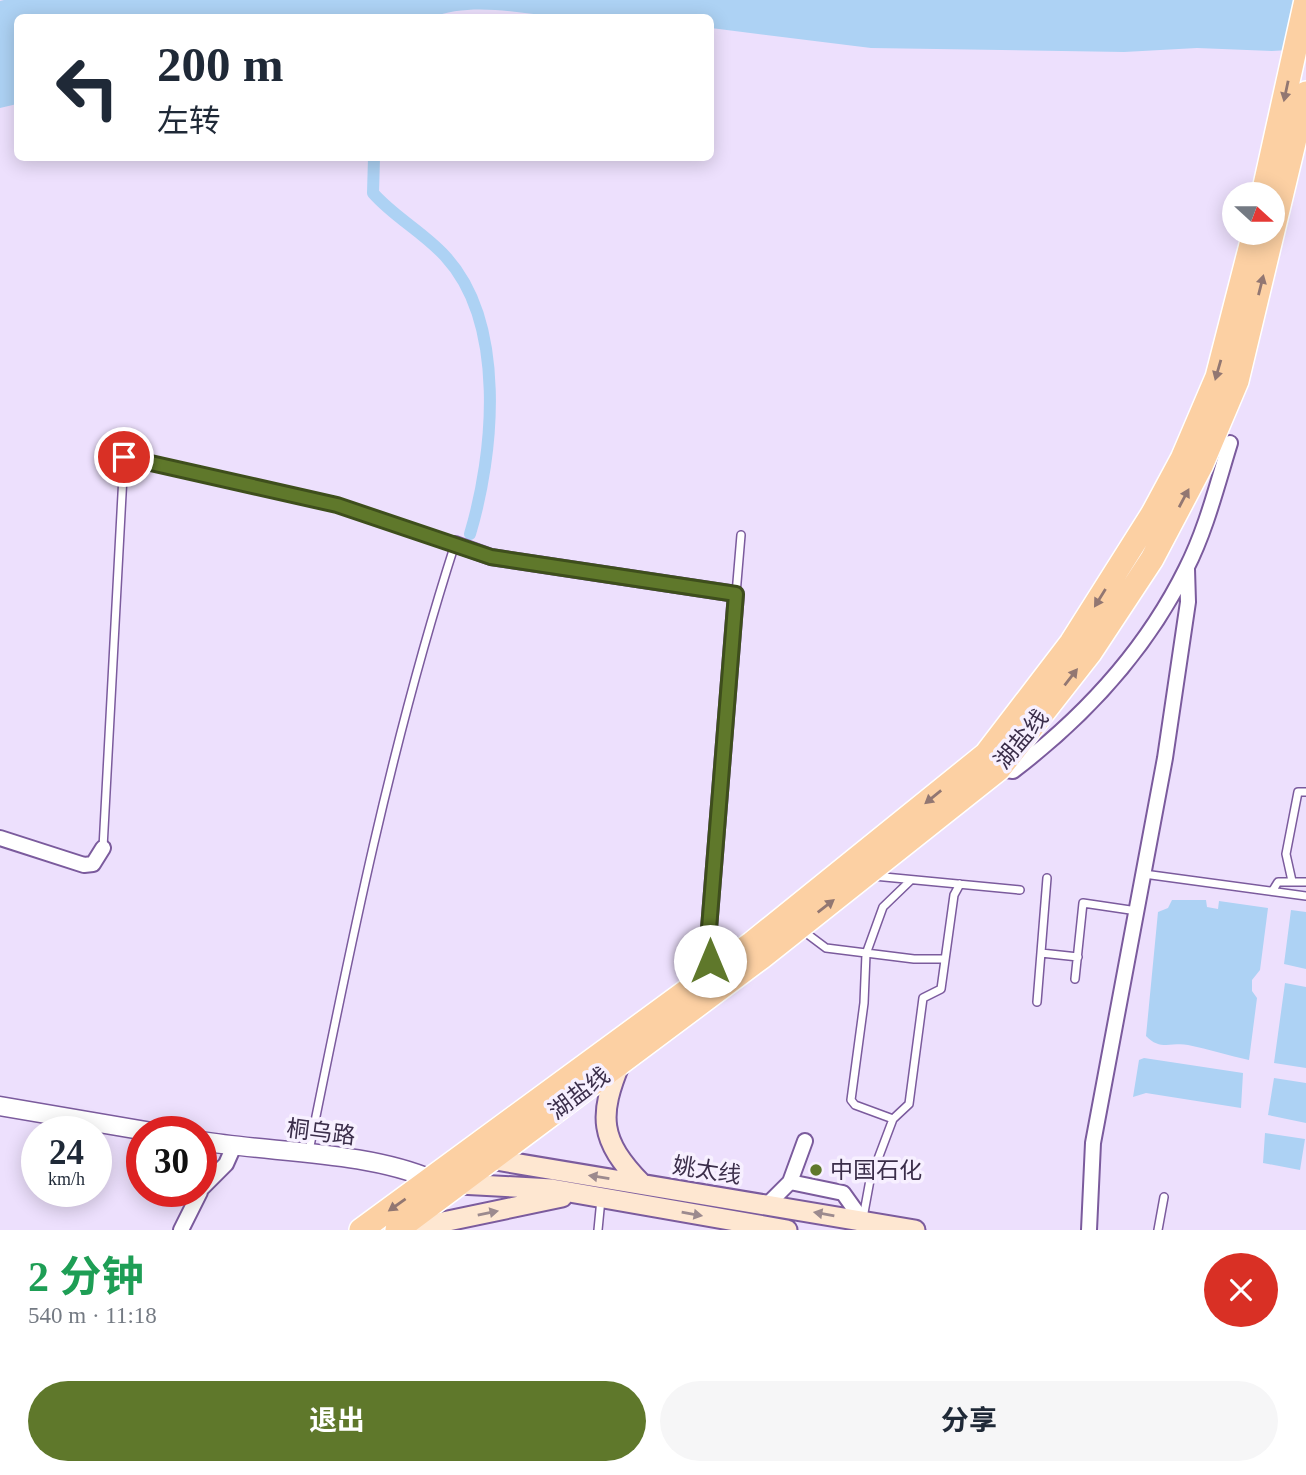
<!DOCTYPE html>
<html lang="zh">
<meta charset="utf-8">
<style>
body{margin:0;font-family:"Times New Roman","Noto Sans SC",serif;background:#f6f6f7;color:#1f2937;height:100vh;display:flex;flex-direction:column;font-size:26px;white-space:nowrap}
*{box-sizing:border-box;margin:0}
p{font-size:23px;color:#747a83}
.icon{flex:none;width:38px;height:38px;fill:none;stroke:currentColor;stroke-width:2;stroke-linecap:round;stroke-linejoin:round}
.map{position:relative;height:1230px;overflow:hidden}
.side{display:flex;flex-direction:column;background:#fff;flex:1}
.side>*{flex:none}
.top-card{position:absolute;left:14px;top:14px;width:700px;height:147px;border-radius:10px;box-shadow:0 4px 18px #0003;background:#fff;color:#1f2937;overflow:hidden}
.needle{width:46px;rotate:111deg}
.controls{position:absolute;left:1222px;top:182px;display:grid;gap:14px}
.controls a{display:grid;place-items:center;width:63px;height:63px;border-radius:50%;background:#fff;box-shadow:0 4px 18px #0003;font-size:35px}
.speed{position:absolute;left:21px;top:1116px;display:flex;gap:14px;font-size:35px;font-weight:700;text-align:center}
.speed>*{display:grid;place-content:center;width:91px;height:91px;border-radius:50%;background:#fff;box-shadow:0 4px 18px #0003;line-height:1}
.speed small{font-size:18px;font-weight:400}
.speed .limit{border:10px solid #d22;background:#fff;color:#111}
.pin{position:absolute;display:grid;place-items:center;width:60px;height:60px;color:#fff;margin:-30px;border:4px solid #fff;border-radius:50%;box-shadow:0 2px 7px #0007}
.me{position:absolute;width:77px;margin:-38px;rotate:0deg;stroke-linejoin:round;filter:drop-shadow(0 0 5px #0008)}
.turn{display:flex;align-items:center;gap:24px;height:147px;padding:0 28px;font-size:32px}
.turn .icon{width:91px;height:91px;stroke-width:2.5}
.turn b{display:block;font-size:49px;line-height:60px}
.round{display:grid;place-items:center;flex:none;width:74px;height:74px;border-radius:37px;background:#f6f6f7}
.head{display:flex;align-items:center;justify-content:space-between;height:119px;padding:0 28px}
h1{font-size:42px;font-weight:700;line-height:52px;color:#1e9e55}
.action{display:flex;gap:14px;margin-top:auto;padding:14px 28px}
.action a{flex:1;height:80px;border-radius:42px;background:#5f782b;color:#fff;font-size:28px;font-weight:700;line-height:80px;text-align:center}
.action a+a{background:#f6f6f7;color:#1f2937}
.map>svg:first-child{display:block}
.water{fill:#add2f4}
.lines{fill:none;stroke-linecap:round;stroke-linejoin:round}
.canal{stroke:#add2f4;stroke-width:12}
.service-casing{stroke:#7b5b9d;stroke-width:10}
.minor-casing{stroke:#7b5b9d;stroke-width:18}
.tertiary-casing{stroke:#7b5b9d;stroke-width:21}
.secondary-casing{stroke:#7b5b9d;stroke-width:23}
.primary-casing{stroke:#fff;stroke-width:26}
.service{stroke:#fff;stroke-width:7}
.minor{stroke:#fff;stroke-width:14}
.tertiary{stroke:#fff;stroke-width:18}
.secondary{stroke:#fee7d1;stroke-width:19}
.primary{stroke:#fcd0a3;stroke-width:23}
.oneway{fill:#927772}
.oneway2{fill:#9c8a8e}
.route-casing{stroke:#3e4e1c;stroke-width:18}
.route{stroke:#5f782b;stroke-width:12}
.poi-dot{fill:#5f782b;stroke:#f7f0ff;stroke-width:2.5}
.labels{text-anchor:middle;stroke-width:7;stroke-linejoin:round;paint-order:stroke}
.street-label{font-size:23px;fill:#3b2e4a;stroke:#f7f0ff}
.poi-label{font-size:23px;fill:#3b2e4a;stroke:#f7f0ff;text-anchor:start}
</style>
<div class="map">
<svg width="1306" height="1230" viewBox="0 0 1306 1230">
<rect width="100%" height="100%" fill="#ede0fd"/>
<path class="water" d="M 4,0 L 1306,0 L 1306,49 L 1272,51 L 1197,48 L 1124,52 L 871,48 L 711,28 L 710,18 C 665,18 620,19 575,18 C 527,16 476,0 430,18 L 18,18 L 17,104 L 0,108 L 0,1 Z
M 1172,900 L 1206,900 L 1207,907 L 1218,909 L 1219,901 L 1268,908 L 1260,970 L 1252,980 L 1252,991 L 1257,998 L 1249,1060 C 1229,1056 1209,1049 1188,1045 C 1172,1042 1160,1051 1146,1036 L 1158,912 L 1168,908 Z
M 1291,910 L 1306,912 L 1306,969 L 1284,964 Z
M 1285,983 L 1306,987 L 1306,1068 L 1274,1063 Z
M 1144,1058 L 1243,1073 L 1241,1108 L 1146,1093 L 1133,1097 L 1139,1060 Z
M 1274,1078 L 1306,1083 L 1306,1123 L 1268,1115 Z
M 1265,1133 L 1305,1139 L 1300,1170 L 1263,1163 Z"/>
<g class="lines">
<path class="canal" d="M 374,158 L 373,193 C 394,217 423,232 445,256 C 507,323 494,454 470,534"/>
<g class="service-casing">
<path id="service" d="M 736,594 L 741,535
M 103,848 L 124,457 C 236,482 347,505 455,544 C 391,743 350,947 309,1151
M 1144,874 L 1306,896
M 874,876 L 1020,890
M 1292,881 L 1286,854 L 1298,792 L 1306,792
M 1273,890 L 1278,882 L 1306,882
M 802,930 L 826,948 L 914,959 L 945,959
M 1041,953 L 1078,957
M 1075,979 L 1083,903 L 1137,911
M 1037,1002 L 1047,878
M 893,1119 L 855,1105 L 851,1100 L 864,1003 L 866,954 L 883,907 L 911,880
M 863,1218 L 870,1180 L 893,1119 L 909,1104 L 923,998 L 941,989 L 954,895 L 960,884
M 598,1230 L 601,1199
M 1158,1230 L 1164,1197"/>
</g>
<g class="minor-casing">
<path id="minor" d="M 455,544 L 491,557 L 736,594 L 708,941 L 714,972
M 999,769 L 1013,771 C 1084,717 1146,650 1186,569 C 1206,530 1217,485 1230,443
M 0,838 L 84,865 L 93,864 L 103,848
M 790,1182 L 805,1141
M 201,1189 L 226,1164 L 234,1146
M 767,1205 L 790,1182 L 843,1193 L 863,1221 L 862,1225
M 181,1230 L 200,1192
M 1089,1230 L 1093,1143 L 1165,758 L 1188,602 L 1187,569"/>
</g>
<g class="tertiary-casing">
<path id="tertiary" d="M 0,1106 L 152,1132
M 201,1141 C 275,1153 366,1151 433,1180"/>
</g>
<g class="secondary-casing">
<path id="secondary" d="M 621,1061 C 598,1116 599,1140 642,1184
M 490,1159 L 915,1230
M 459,1184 L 552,1189 L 787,1230
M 422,1230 L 443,1222 L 562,1197"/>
</g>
<g class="primary-casing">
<path id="primary" d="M 1263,194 L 1306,0
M 361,1230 L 752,943 L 986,754 L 1071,643 L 1153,513 L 1182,459 L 1217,377 L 1254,233
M 397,1230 L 762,957 L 999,769 L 1090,653 L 1152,559 L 1201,466 L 1237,381 L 1306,93"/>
</g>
<use href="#service" class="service"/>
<use href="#minor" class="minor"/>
<use href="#tertiary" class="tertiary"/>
<use href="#secondary" class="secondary"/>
<use href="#primary" class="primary"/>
</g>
<defs><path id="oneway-solid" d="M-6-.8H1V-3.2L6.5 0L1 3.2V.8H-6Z" transform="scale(1.75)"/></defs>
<g class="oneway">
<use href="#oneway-solid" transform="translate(1286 91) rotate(102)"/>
<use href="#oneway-solid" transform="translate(1261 285) rotate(-76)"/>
<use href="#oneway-solid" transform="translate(1218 370) rotate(106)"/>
<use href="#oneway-solid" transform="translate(1184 498) rotate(-62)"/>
<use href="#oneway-solid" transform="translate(1100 598) rotate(122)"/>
<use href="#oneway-solid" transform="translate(1071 677) rotate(-52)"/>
<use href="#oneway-solid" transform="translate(933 797) rotate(141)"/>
<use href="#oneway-solid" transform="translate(826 906) rotate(-38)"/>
<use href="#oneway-solid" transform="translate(397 1205) rotate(145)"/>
</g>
<g class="oneway2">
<use href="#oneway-solid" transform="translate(599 1177) rotate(-171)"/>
<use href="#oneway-solid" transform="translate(488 1213) rotate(-12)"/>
<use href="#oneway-solid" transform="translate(692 1214) rotate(10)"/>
<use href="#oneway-solid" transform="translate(824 1214) rotate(-170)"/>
</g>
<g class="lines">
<g class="route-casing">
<path id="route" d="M 124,457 L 337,505 L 491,557 L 736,594 L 708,941 L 710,961"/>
</g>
<use href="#route" class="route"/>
</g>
<circle class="poi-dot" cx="816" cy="1170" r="7"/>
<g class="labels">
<g class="street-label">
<text transform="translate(1021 739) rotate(-50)" y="8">湖盐线</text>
<text transform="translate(579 1093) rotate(-37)" y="8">湖盐线</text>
<text transform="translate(321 1132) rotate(7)" y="8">桐乌路</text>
<text transform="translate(707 1170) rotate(9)" y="8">姚太线</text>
</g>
<g class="poi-label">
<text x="830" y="1178">中国石化</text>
</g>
</g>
</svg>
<div class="controls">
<a><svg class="needle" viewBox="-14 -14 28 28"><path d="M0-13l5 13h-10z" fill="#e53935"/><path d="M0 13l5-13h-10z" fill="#747a83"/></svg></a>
</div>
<div class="speed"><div>24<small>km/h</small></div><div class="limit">30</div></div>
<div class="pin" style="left:124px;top:457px;background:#d93025"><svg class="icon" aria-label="arrive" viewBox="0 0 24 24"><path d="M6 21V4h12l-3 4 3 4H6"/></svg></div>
<svg class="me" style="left:710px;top:961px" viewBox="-20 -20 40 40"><circle r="19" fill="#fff"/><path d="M0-13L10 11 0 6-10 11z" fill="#5f782b"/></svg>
<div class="top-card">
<div class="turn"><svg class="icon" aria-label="left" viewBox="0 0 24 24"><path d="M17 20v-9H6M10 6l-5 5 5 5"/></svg><div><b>200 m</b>左转</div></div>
</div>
</div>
<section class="side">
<div class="head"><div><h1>2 分钟</h1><p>540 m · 11:18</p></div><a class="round" style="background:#d93025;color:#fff"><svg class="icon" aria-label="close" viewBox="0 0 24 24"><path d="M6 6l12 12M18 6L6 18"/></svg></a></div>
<div class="action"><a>退出</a><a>分享</a></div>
</section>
